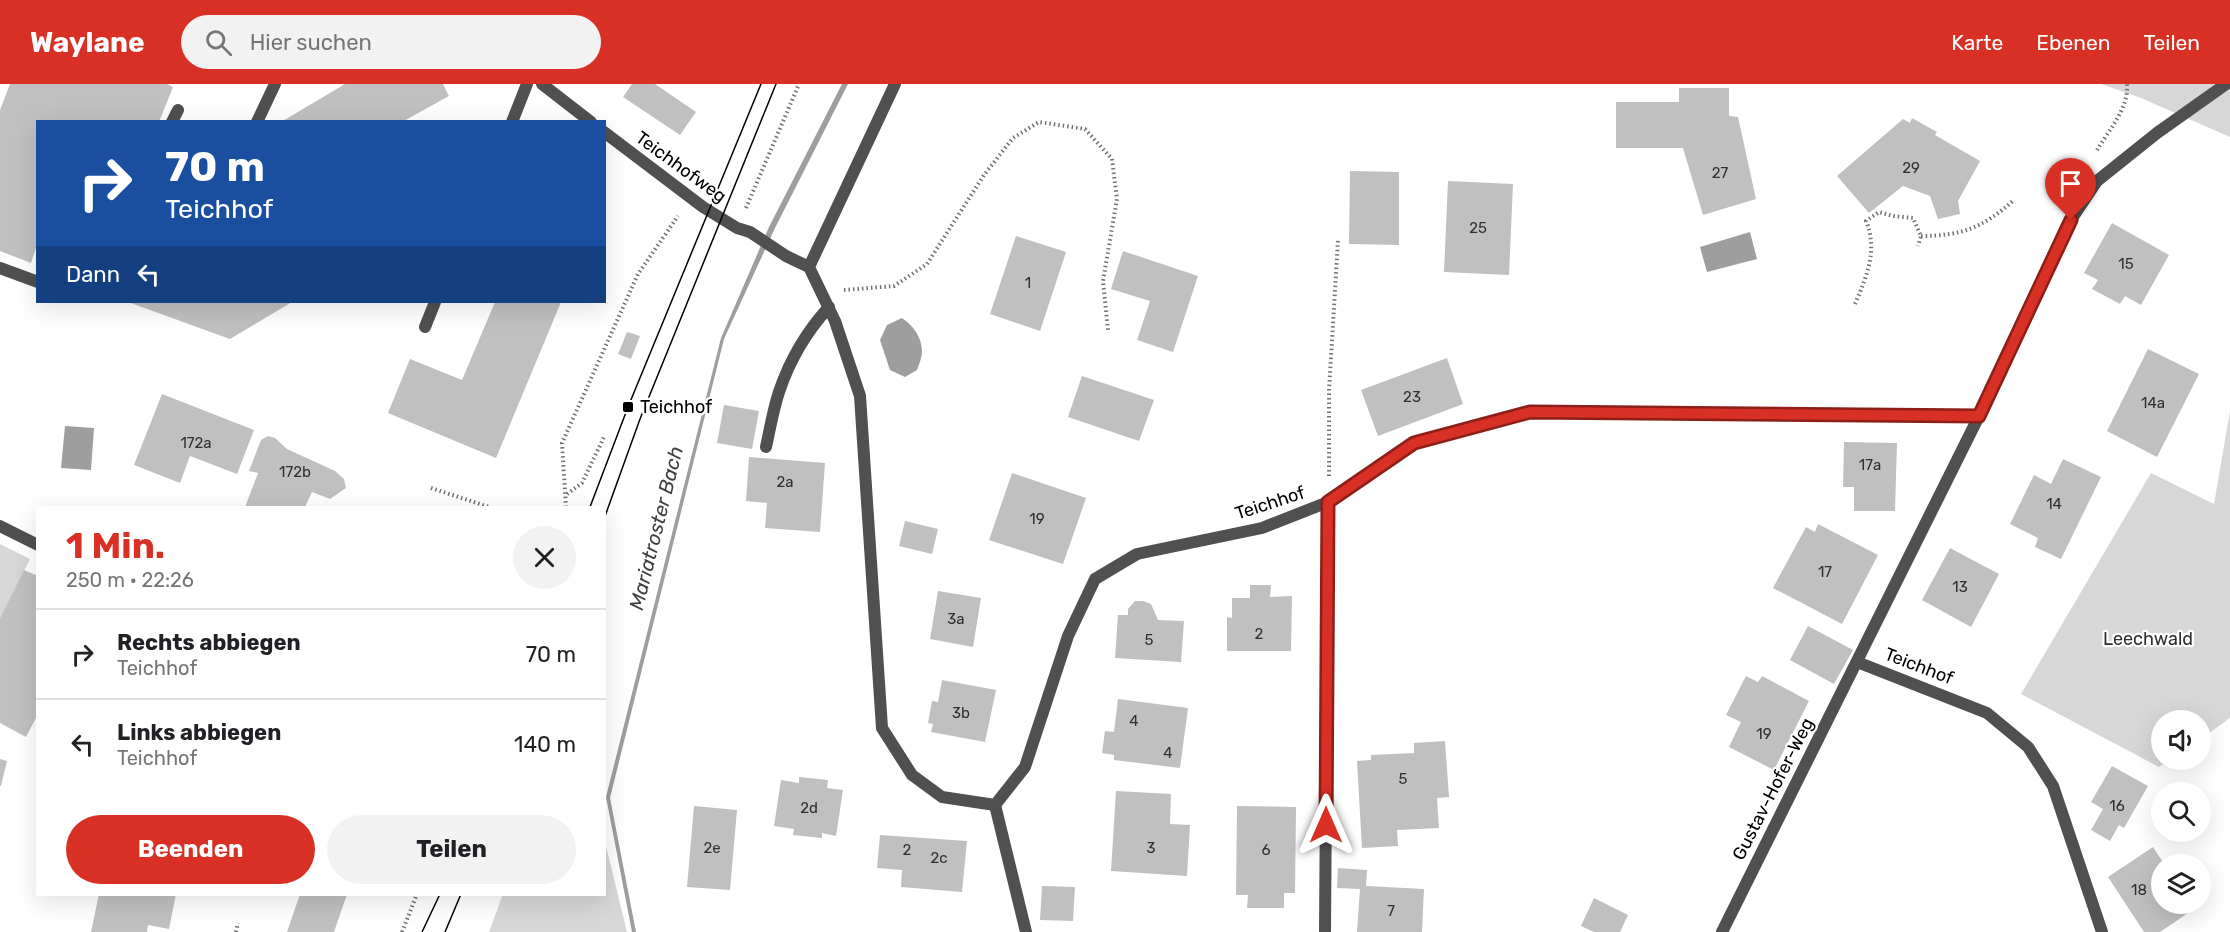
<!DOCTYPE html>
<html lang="de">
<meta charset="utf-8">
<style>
body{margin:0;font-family:Rubik,sans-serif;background:#f2f2f2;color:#202124;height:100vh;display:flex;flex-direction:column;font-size:22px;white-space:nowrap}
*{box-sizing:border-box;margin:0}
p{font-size:20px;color:#757577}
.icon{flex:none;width:33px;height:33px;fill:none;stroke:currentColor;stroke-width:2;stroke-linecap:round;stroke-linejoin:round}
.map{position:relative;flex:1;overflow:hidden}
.sheet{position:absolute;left:36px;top:422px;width:570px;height:390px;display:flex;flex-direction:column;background:#fff;border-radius:0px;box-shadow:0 6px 24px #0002}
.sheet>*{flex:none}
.guide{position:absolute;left:36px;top:36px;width:570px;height:183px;border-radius:0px;box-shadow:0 6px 24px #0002;background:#1a4fa0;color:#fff;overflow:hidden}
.fabs{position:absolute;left:2151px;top:626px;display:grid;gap:12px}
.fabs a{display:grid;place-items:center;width:60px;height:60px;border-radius:50%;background:#fff;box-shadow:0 6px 24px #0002;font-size:30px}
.pin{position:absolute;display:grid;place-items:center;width:51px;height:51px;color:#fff;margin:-62px -26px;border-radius:50% 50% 50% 0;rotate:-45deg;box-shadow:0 0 6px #0007}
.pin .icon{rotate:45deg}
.me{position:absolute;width:66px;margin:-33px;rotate:0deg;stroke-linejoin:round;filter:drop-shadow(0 0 4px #0008)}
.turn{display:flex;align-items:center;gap:21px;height:126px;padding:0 30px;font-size:27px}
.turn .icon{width:78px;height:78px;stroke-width:2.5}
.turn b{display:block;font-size:42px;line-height:51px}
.then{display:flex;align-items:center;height:57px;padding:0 30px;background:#0003;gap:12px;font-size:22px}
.round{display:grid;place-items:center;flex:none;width:63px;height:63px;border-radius:32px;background:#f2f2f2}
.headline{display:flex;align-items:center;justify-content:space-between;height:102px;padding:0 30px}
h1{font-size:36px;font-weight:700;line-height:45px;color:#d93025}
.cta{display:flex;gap:12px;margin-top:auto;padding:12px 30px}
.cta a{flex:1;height:69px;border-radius:36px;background:#d93025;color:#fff;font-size:24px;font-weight:700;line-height:69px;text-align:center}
.cta a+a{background:#f2f2f2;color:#202124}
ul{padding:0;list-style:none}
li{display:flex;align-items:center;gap:18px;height:90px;padding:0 30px;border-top:2px solid #e0e0e0}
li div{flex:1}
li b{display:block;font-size:22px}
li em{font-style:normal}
header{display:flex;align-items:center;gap:36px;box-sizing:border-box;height:84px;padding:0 30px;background:#d93025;color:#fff}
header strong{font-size:28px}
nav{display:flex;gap:33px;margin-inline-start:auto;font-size:21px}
.search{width:420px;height:54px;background:#f2f2f2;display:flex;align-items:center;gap:15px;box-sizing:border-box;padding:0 21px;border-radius:33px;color:#757577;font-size:22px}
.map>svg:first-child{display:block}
.green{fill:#d7d7d7}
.water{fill:#9e9e9e}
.building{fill:#c0c0c0}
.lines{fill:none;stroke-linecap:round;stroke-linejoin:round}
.path{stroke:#727272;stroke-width:4;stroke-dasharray:1.5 3;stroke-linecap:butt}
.lane{stroke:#505050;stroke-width:12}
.street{stroke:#505050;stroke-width:12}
.tram{stroke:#000;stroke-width:1.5}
.route-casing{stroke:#8d1f18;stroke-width:15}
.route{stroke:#d93025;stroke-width:10}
.poi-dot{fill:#000;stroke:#fff;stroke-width:2}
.labels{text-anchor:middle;stroke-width:4.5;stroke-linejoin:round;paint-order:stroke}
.number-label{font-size:15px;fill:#303030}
.street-label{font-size:18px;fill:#000;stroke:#fff}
.poi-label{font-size:18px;fill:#000;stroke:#fff;text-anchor:start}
.park-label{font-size:18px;fill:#2e2e2e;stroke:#fff}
.water-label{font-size:20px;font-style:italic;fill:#3f3f3f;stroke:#fff}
</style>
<header>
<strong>Waylane</strong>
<div class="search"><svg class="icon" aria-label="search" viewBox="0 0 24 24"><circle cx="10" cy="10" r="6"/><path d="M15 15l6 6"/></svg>Hier suchen</div>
<nav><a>Karte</a><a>Ebenen</a><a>Teilen</a></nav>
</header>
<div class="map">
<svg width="2230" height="848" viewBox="0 0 2230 848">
<rect width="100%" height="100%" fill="#fff"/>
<path class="green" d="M 2101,0 L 2230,0 L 2230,53 L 2141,14 Z
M 2230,327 L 2230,634 L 2201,655 L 2200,636 L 2162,636 L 2162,675 L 2171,675 L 2159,683 L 2021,610 L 2151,389 L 2214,420 Z
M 0,460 L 30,475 L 0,534 Z
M 605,758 L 627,848 L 489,848 L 503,810 L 604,810 Z"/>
<path class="water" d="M 842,0 L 848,0 L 775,144 L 724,255 L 610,714 L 636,848 L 632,848 L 606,713 L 721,254 L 769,143 Z
M 1750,148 L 1757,175 L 1707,188 L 1700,163 Z
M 902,234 C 913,241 922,254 922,267 C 922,273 919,281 917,286 L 905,293 L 890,286 L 880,256 L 887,241 Z
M 65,342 L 94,344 L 91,386 L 61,384 Z"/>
<path class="building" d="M 10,0 L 167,0 L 173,3 L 159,38 L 38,38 L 38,158 L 31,179 L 0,167 L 0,26 Z
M 345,0 L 443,0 L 449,12 L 402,38 L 281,38 Z
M 632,0 L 655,0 L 696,28 L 680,51 L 623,13 Z
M 1679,4 L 1729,4 L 1729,32 L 1738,33 L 1756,115 L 1703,131 L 1683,64 L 1616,64 L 1616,18 L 1679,18 Z
M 1912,34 L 1937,48 L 1935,51 L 1980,77 L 1958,117 L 1960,130 L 1938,135 L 1930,112 L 1903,102 L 1869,129 L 1837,92 L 1903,35 L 1910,39 Z
M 1350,87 L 1399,88 L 1399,161 L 1349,160 Z
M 1448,97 L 1513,100 L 1509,191 L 1444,188 Z
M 2112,139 L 2169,171 L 2141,221 L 2125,212 L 2120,220 L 2092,205 L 2098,196 L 2084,189 Z
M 1016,152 L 1066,168 L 1040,247 L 990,230 Z
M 1123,167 L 1198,192 L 1173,268 L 1137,256 L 1150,217 L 1111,205 Z
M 128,218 L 292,218 L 230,255 Z
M 495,218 L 561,218 L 496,374 L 388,329 L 410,275 L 462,296 Z
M 627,248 L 640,252 L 631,275 L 618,270 Z
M 2148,265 L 2199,290 L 2157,373 L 2107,347 Z
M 1447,274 L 1463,320 L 1378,352 L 1361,306 Z
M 1082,292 L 1154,316 L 1139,357 L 1068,333 Z
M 162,310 L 254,346 L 237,390 L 190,372 L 180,399 L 134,381 Z
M 724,321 L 759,327 L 752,365 L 717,359 Z
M 268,352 L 275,354 L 287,365 L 335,387 L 344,395 L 346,404 L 330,415 L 312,408 L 305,423 L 245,423 L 258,389 L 249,387 L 261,356 Z
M 1844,358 L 1897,359 L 1895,427 L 1854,427 L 1854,403 L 1843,403 Z
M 749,373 L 825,379 L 820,448 L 765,444 L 767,419 L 746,417 Z
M 2063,375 L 2101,393 L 2061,475 L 2035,463 L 2038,454 L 2010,440 L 2034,391 L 2051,400 Z
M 1012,389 L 1086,414 L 1063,480 L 989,456 Z
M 905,437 L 938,445 L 932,470 L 899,462 Z
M 1818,440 L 1878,471 L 1842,540 L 1773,504 L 1806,443 L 1815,448 Z
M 1950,464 L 1999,490 L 1971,543 L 1922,516 Z
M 24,486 L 38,492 L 38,630 L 26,653 L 0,639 L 0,534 Z
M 1250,501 L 1271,501 L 1270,513 L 1292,512 L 1291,567 L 1227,567 L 1227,533 L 1232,534 L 1232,514 L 1250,514 Z
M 938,507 L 981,514 L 973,563 L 930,555 Z
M 1135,517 L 1143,517 L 1151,520 L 1158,536 L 1184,537 L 1181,578 L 1115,574 L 1118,531 L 1128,531 L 1128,525 Z
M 1808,542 L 1853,566 L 1834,600 L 1790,576 Z
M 1746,592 L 1758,598 L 1762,592 L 1809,617 L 1774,686 L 1729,663 L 1741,638 L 1726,631 Z
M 942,596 L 996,606 L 985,658 L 931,648 L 933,640 L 928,639 L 932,617 L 938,618 Z
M 1118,615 L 1188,624 L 1180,684 L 1114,676 L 1114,671 L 1102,669 L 1105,647 L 1114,648 Z
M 1445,657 L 1449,713 L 1437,714 L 1439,744 L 1397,746 L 1398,762 L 1362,764 L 1357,677 L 1371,676 L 1371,671 L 1414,669 L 1414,659 Z
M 0,675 L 7,677 L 1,702 L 0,702 Z
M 2112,682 L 2148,702 L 2124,744 L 2119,741 L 2110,757 L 2091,746 L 2103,725 L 2091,718 Z
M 799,693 L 828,696 L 827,704 L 843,706 L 836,752 L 822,749 L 822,754 L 793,751 L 794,745 L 774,742 L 781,696 L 799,699 Z
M 1116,707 L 1171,710 L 1170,740 L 1190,741 L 1187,792 L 1111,787 Z
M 694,722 L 737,726 L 730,806 L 687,803 Z
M 1237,722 L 1296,723 L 1295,809 L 1284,809 L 1284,824 L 1247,824 L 1248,811 L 1236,811 Z
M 880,751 L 967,757 L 962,808 L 901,803 L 902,786 L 877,784 Z
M 2153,763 L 2164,780 L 2162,780 L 2162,819 L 2190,819 L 2194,825 L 2160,848 L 2144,848 L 2108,793 Z
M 1338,784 L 1367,786 L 1366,802 L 1424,805 L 1422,848 L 1357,848 L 1360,805 L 1337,804 Z
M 1042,802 L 1075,803 L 1073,837 L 1040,836 Z
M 99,810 L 176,810 L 169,845 L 148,841 L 147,848 L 91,848 Z
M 300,810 L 347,810 L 334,848 L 287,848 Z
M 1594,814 L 1628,831 L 1620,848 L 1594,848 L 1581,842 Z"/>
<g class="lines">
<path class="path" d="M 2097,66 C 2109,46 2129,24 2127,0
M 746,124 L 799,0
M 1921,152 C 1962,152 1984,143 2014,116
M 844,206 L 894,202 L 927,180 L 984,91 L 1013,54 L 1039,38 L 1085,45 L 1112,75 L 1117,115 L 1103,197 L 1108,246
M 1855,220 C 1867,192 1878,166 1866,137 L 1879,128 L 1893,132 L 1913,134 L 1921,152 L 1918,162
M 1329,392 L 1329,307 L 1338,156
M 431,404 L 489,423
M 567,410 L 582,399 L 605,351
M 566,423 L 562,359 L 638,190 L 678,132
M 236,848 L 238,839
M 402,848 L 417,810"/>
<path class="lane" d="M 172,38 L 178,26
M 257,38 L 275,0
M 512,38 L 527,0
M 0,184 L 38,198
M 425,243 L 435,218
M 766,363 C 770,345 773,326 779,308 C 789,278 807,247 829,223
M 995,721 L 1026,848"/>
<path class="street" d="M 542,0 L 591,38
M 604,48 L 703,123 L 737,144 L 750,148 L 786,172 L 809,183 L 835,237 L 860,312 L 882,644 L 912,691 L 942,713 L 995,721 L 1025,683 L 1068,552 L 1095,495 L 1137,470 L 1262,444 L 1328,418 L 1415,359 L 1530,328 L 1979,332 L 1722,848
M 809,183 L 895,0
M 1979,332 L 2071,136 L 2097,97 L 2157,49 L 2226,0
M 0,442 L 38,461
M 1857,578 L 1987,629 L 2028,663 L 2053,702 L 2102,848
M 1325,848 L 1328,418"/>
<path class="tram" d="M 590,423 L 628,323 L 761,0
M 604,435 L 640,335 L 776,0
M 422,848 L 440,810
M 445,848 L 461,810"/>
</g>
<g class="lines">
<g class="route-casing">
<path id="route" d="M 1326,741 L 1328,418 L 1414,359 L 1530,328 L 1979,332 L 2071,136"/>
</g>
<use href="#route" class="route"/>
</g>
<rect class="poi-dot" x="622" y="317" width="12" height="12" rx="3"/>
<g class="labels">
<g class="number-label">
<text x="1911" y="89">29</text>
<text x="1720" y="94">27</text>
<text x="1478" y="149">25</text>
<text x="2126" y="185">15</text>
<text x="1028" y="204">1</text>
<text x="1412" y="318">23</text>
<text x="2153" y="324">14a</text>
<text x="196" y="364">172a</text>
<text x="1870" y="386">17a</text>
<text x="295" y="393">172b</text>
<text x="785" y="403">2a</text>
<text x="2054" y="425">14</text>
<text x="1037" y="440">19</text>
<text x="1825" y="493">17</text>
<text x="1960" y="508">13</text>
<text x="956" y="540">3a</text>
<text x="1259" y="555">2</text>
<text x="1149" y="561">5</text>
<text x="961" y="634">3b</text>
<text x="1134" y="642">4</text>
<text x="1764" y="655">19</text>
<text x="1168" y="674">4</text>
<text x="1403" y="700">5</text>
<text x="2117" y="727">16</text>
<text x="809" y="729">2d</text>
<text x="712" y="769">2e</text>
<text x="1151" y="769">3</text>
<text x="907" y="771">2</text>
<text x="1266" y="771">6</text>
<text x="939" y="779">2c</text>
<text x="2139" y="811">18</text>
<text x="1391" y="832">7</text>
</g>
<g class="street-label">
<text transform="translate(681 83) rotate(36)" y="6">Teichhofweg</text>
<text transform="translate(1270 419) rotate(-18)" y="6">Teichhof</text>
<text transform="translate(1919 582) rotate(21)" y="6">Teichhof</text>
<text transform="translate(1773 705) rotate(-63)" y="6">Gustav-Hofer-Weg</text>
</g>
<g class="poi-label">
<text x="640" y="329">Teichhof</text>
</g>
<g class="park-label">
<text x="2148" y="561">Leechwald</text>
</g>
<g class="water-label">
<text transform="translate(656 444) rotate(-76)" y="7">Mariatroster Bach</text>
</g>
</g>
</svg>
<div class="fabs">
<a><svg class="icon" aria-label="sound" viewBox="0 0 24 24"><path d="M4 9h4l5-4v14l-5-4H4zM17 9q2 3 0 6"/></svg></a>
<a><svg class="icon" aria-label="search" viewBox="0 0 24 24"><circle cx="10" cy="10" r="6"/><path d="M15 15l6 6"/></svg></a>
<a><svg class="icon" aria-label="layers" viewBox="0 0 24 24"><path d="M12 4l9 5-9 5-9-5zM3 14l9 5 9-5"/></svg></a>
</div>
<div class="pin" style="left:2071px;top:136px;background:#d93025"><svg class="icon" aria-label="arrive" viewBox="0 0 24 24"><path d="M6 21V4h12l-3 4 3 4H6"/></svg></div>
<svg class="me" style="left:1326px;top:741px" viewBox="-20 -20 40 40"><path d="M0-17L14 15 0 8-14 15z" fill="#d93025" stroke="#fff" stroke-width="4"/></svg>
<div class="guide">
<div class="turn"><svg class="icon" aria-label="right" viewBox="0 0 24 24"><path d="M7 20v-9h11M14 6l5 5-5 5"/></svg><div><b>70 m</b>Teichhof</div></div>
<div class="then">Dann<svg class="icon" aria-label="left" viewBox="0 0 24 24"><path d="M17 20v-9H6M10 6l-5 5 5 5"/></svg></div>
</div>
<section class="sheet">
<div class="headline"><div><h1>1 Min.</h1><p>250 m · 22:26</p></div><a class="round"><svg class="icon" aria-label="close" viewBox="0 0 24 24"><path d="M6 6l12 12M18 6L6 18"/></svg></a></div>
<ul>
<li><svg class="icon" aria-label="right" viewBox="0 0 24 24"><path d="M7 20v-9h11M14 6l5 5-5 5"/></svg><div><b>Rechts abbiegen</b><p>Teichhof</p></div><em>70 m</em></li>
<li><svg class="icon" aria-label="left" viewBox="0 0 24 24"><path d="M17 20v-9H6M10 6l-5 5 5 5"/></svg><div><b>Links abbiegen</b><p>Teichhof</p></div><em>140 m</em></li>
</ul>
<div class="cta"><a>Beenden</a><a>Teilen</a></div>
</section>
</div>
